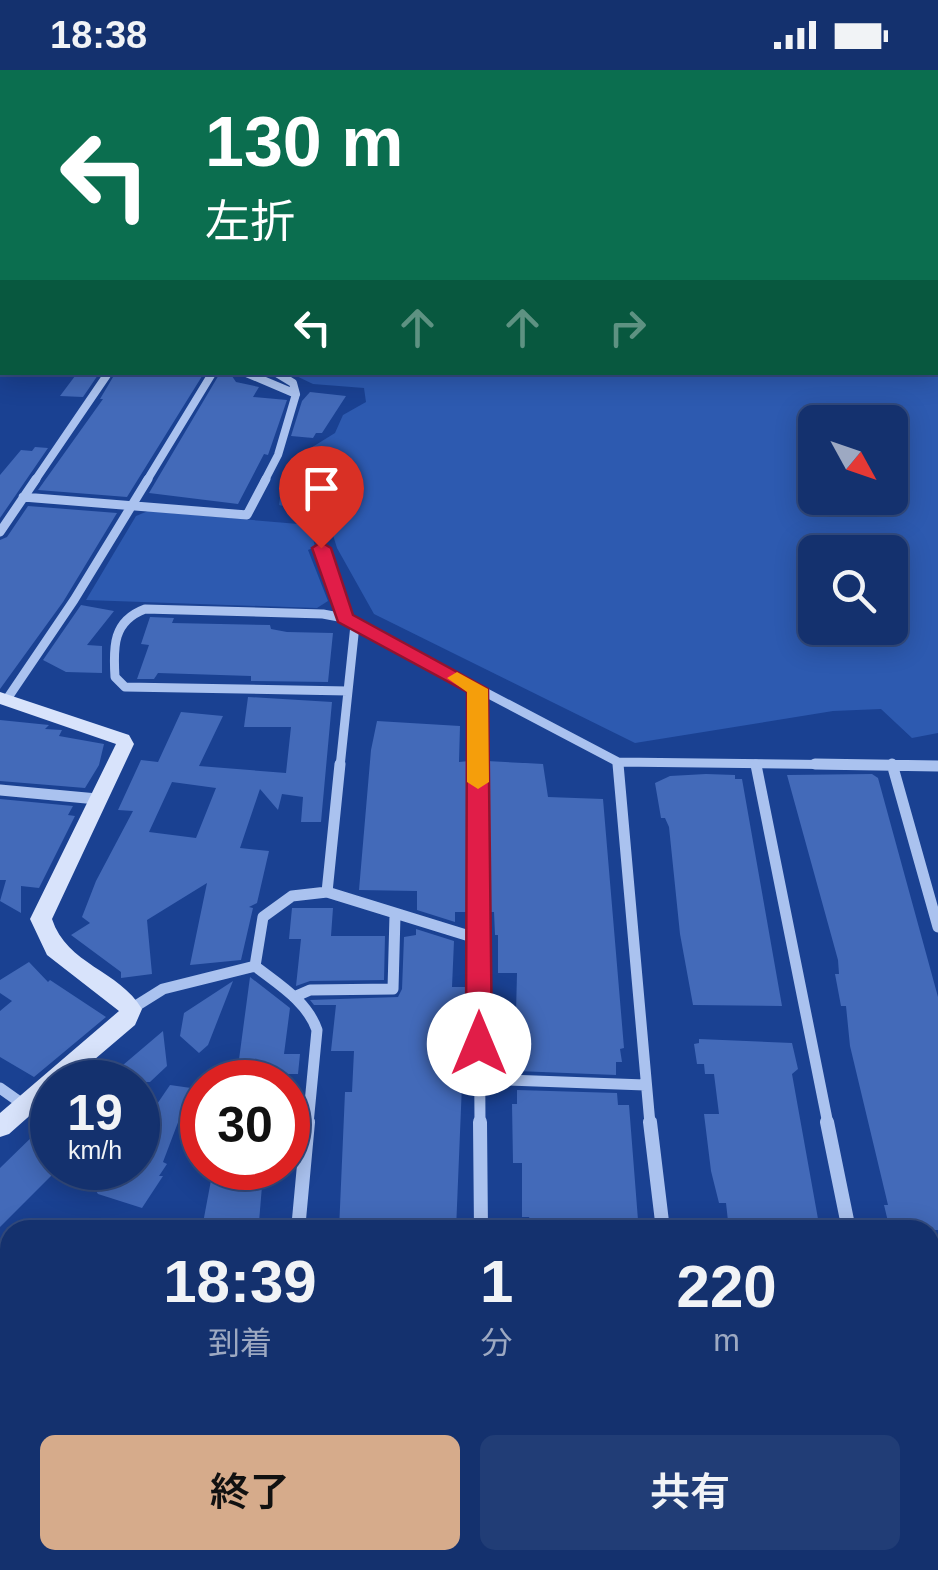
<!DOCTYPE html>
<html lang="ja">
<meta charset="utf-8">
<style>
body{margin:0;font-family:Helvetica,"Noto Sans JP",sans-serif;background:#213d76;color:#f1f3f6;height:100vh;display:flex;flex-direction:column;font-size:38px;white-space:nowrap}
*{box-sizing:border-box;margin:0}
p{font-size:32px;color:#9da9c2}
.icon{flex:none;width:55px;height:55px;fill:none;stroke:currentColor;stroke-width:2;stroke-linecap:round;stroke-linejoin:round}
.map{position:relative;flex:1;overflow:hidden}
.details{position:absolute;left:0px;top:1150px;width:940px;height:350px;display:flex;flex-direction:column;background:#14316e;border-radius:30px 30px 0 0;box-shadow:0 5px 25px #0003,0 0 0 2px #334c81}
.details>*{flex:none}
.banner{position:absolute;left:0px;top:0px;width:940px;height:305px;box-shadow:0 5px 25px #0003,0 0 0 2px #334c81;background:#0b6e4f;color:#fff;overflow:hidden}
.needle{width:65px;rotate:130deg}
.tools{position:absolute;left:798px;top:335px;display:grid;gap:20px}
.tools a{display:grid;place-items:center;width:110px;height:110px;border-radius:15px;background:#14316e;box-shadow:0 5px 25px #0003,0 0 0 2px #334c81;font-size:50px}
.speed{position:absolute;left:30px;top:990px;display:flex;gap:20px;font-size:50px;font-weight:700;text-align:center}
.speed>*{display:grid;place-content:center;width:130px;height:130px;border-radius:50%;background:#14316e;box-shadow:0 5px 25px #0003,0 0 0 2px #334c81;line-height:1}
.speed small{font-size:25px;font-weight:400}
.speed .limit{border:15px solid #d22;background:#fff;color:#111}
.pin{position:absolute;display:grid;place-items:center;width:85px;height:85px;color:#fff;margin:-102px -42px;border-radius:50% 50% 50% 0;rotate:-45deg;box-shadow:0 0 10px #0007}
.pin .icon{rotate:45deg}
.me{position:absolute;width:110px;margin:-55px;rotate:0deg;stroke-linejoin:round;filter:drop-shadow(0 0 8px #0008)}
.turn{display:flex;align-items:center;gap:35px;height:210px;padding:0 40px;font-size:45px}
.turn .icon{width:130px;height:130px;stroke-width:2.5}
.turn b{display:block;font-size:70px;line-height:85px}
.lanes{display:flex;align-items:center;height:95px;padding:0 40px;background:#0003;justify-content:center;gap:50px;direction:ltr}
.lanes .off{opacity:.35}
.eta{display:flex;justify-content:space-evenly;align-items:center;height:170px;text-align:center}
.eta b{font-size:60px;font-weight:600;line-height:70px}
.primary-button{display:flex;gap:20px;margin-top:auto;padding:20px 40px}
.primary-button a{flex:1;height:115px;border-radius:15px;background:#d6ab8b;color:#111;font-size:40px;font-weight:600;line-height:115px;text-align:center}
.primary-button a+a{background:#213d76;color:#f1f3f6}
.status{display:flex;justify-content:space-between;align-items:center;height:70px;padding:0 50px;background:#14316e;direction:ltr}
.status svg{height:28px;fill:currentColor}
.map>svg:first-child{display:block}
.green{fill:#2d5ab0;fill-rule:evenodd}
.building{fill:#436ab9;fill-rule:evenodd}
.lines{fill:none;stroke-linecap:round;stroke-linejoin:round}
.street-far3{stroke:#aac2ef;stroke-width:8}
.street-far2{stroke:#aac2ef;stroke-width:9}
.street-far1{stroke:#aac2ef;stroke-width:11}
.street{stroke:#aac2ef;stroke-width:14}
.secondary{fill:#d8e3fb;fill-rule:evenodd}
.route{fill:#e11d48;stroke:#92132f;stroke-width:2.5}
.slow{fill:#f59e0b}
</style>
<div class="status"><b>18:38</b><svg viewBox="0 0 49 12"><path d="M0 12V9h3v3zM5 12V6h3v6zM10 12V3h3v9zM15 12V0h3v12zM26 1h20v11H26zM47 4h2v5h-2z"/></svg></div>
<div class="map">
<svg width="938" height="1500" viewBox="0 0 938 1500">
<rect width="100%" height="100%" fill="#1a4192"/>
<path class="green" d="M 35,0 L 831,0 L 837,2 L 29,2 Z
M 938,272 L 938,663 L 912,668 L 881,639 L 833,641 L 635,673 L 374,544 L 337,478 L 327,446 L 279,435 L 283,407 L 301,384 L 335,363 L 343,345 L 366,332 L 364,318 L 313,314 L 290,303 L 938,302 ZM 815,352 L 890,352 L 890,428 L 815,428 ZM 815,482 L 890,482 L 890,558 L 815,558 Z
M 148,441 L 310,455 L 315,477 L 308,480 L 328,531 L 317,538 L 86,530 L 136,446 Z
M 247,1490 L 459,1490 L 459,1500 L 245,1500 Z"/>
<path class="building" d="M 78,302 L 100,302 L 83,327 L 60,326 Z
M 116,302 L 204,303 L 127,427 L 38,420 L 103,329 L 100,329 Z
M 220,303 L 230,303 L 236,312 L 259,317 L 253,327 L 287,330 L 268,385 L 264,384 L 238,434 L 149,423 Z
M 310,322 L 346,326 L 322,363 L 316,363 L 313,368 L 291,366 L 302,331 Z
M 35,377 L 48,378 L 0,448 L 0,405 L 21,380 L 32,381 Z
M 28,436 L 117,443 L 63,532 L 0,619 L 0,470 L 7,467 Z
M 81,535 L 114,541 L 87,575 L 102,576 L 102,603 L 66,602 L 43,590 Z
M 150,547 L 174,548 L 172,553 L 270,555 L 271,559 L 287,562 L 333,563 L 328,612 L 251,611 L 251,606 L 158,603 L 154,609 L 137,609 L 149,575 L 141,574 Z
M 248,627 L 332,632 L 321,752 L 301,752 L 303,727 L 282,724 L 278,740 L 260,719 L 240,778 L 269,781 L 257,833 L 249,837 L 253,838 L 241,890 L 190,895 L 207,813 L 147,850 L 152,904 L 121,908 L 121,902 L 71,865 L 90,853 L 82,847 L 96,811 L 133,741 L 118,740 L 141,690 L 158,692 L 181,642 L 223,646 L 199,696 L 286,703 L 291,657 L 244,657 ZM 172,712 L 216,718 L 196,768 L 149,762 Z
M 0,650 L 49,655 L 45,659 L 62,660 L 59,666 L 104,674 L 99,695 L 85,718 L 0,711 Z
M 377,651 L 460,656 L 459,692 L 469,691 L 469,842 L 455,842 L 455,852 L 417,840 L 417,821 L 359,820 L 371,680 Z
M 487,691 L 543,694 L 548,727 L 603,729 L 624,978 L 620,979 L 622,992 L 616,992 L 616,1005 L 517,1001 L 513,966 L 509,966 L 509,943 L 516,943 L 517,903 L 498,903 L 498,865 L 495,865 L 494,842 L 488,842 Z
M 706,704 L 735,705 L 735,709 L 742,709 L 782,936 L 693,935 L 680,864 L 669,757 L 665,748 L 661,748 L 655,713 L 670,706 Z
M 872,704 L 878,708 L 938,927 L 938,1160 L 890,1160 L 884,1135 L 888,1135 L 850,976 L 846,936 L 841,936 L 835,904 L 839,904 L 838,890 L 787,705 Z
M 0,729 L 73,736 L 68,745 L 75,746 L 39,818 L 21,816 L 21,843 L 0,831 L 6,810 L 0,810 Z
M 292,838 L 333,838 L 331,866 L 385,866 L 384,910 L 310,911 L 296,916 L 301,869 L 289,869 Z
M 416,859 L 454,871 L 452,917 L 466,917 L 456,1160 L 339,1160 L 345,1022 L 352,1022 L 354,981 L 331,981 L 336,935 L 314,935 L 310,930 L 398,927 L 402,919 L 404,867 L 416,865 Z
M 29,892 L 48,912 L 50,910 L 106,947 L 34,1007 L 0,987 L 0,941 L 12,931 L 0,923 L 0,910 Z
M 250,907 L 290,938 L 284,984 L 300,984 L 298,1004 L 282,1004 L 281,1012 L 236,1012 Z
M 233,911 L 208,975 L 199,983 L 180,966 L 184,943 Z
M 163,961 L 167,996 L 150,1012 L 103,1012 Z
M 699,969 L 792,973 L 798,999 L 792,1004 L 820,1160 L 729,1160 L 726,1133 L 719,1133 L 711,1101 L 704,1044 L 719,1044 L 714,1004 L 705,1004 L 704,994 L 697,994 L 694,974 L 699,973 Z
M 170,1015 L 191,1018 L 163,1092 L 167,1094 L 159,1106 L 163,1106 L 142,1138 L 98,1124 L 96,1121 L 113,1098 L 138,1098 L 138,1062 Z
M 517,1020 L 617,1023 L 618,1035 L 629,1035 L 638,1150 L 633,1150 L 634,1160 L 534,1160 L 529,1147 L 522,1147 L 522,1093 L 513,1093 L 512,1034 L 517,1034 Z
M 40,1059 L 52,1067 L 52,1105 L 0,1157 L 0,1098 Z
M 263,1104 L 259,1152 L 203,1153 L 212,1105 Z"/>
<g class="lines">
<path class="street-far3" d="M 244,302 L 296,324 L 278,385 L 264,412
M 275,302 L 293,313 L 296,324
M 34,412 L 109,302
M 146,412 L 213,302"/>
<path class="street-far2" d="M 23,427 L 247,445 L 266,409
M 0,462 L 36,409
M 321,478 L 344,548
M 477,619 L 478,697
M 348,621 L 125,617 L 115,607 C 113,576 113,551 145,539 L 323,544 L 344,548 L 618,692 L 938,696
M 7,629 L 74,530 L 148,409
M 618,692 L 618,697
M 340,697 L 355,555"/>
<path class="street-far1" d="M 340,694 L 327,822 L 479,869
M 478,694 L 480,1054
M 618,694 L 650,1054
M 815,694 L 938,696
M 892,694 L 938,857
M 756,695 L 828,1054
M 0,720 L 97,729
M 255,896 L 263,847 L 292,826 L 327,822
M 294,927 L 310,920 L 393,919 L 395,845
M 131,939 L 163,919 L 255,896 C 278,914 307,931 317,960 L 308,1054
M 479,1009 L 645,1015
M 0,1018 L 24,1035"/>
<path class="street" d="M 480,1052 L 481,1160
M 650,1052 L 663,1160
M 827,1052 L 849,1160
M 298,1160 L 308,1052
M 0,1355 L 10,1351
M 930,1408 L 938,1408
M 485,1490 L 485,1500
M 699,1490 L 700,1500
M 916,1490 L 918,1500"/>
<path class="secondary" d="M 0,150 L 2,151 L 2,158 L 0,158 Z
M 0,296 L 2,302 L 7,302 L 0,307 Z
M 0,622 L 129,665 L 134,674 L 52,849 C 67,895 119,900 142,939 L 135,955 L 68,1012 L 52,1012 L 52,1026 L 9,1064 L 0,1067 L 0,1043 L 119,941 L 47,885 L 30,849 L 116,674 L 0,634 Z"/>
</g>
<path class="route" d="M 321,472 L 331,478 L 353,545 L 488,619 L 492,974 L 489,982 L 479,985 L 470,982 L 466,974 L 467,622 L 338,552 L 312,478 Z"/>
<path class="slow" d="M 457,602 L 488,619 L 489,712 L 478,719 L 467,712 L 467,622 L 447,608 Z"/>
</svg>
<div class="tools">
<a><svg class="needle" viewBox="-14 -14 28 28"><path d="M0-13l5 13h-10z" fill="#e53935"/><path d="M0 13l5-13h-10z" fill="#9da9c2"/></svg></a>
<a><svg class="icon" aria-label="search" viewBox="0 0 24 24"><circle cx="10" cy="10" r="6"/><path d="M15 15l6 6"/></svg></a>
</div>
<div class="speed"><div>19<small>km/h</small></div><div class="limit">30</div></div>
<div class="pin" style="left:321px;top:478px;background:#d93025"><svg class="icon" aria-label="arrive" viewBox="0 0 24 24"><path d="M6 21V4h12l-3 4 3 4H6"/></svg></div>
<svg class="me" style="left:479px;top:974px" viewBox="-20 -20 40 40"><circle r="19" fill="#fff"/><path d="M0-13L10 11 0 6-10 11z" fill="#e11d48"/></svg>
<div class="banner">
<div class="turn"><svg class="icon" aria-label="left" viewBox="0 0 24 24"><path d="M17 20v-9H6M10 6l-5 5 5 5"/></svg><div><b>130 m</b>左折</div></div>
<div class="lanes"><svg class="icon" aria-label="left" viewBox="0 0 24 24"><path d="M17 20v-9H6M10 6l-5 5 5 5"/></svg><svg class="icon off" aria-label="ahead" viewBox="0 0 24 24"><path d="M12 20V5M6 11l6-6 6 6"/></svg><svg class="icon off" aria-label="ahead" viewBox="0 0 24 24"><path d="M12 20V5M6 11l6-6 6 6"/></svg><svg class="icon off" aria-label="right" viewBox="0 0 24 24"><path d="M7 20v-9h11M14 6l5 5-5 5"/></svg></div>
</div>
<section class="details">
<div class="eta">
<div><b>18:39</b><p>到着</p></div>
<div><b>1</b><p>分</p></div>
<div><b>220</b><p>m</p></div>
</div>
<div class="primary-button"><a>終了</a><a>共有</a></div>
</section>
</div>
